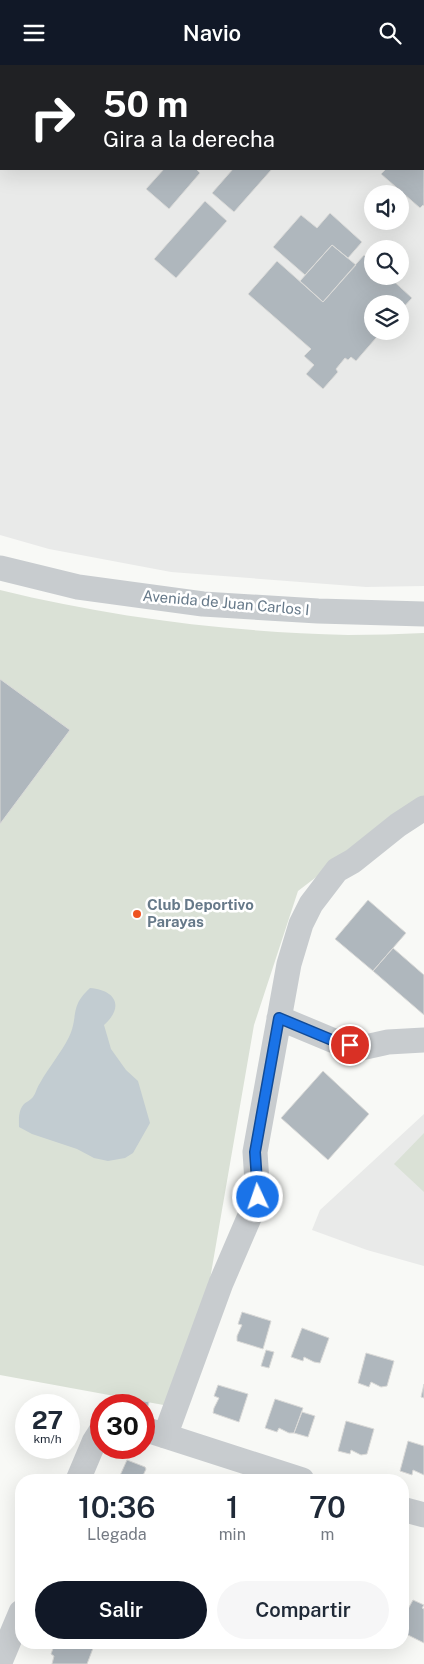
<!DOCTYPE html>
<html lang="es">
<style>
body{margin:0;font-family:"Public Sans",sans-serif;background:#f6f6f7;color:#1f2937;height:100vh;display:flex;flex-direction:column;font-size:19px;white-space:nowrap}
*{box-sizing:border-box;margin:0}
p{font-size:16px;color:#747a83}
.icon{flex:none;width:28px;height:28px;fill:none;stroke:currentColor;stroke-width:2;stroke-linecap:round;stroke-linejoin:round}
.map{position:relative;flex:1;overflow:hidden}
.side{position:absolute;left:15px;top:1409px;width:394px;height:175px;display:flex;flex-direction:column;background:#fff;border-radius:20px;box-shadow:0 5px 20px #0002}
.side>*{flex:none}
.top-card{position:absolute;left:0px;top:0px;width:425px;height:105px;box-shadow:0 5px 20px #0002;background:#202124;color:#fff;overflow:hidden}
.fabs{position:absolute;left:364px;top:120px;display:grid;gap:10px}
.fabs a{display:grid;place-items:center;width:45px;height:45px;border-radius:50%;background:#fff;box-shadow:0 5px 20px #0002;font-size:25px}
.speed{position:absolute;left:15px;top:1329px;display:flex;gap:10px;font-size:25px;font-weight:700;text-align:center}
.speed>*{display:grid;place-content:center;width:65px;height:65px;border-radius:50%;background:#fff;box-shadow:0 5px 20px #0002;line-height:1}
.speed small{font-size:12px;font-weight:400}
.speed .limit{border:8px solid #d22;background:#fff;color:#111}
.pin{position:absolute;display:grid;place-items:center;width:42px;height:42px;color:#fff;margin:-21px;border:2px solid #fff;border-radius:50%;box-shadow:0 1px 5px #0007}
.me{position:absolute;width:55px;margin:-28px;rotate:357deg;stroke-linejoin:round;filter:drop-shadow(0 0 4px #0008)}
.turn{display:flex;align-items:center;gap:18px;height:105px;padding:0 20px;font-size:22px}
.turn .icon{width:65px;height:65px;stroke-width:2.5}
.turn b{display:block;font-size:35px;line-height:42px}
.eta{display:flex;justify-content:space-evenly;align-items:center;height:85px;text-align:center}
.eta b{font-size:30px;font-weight:600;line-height:35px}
.button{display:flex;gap:10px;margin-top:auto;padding:10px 20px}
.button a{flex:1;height:58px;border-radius:30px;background:#111827;color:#fff;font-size:20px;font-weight:600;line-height:58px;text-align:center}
.button a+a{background:#f6f6f7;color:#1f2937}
header{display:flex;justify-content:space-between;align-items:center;height:65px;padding:0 20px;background:#111827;color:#fff;font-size:22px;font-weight:600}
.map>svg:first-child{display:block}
.built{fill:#e9eae9;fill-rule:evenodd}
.green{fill:#dae1d6}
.water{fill:#c2ccd1}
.building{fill:#afb7bd;stroke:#dadad8}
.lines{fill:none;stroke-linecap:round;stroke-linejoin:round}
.street{stroke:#c8cccf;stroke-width:25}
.route-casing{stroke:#114b97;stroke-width:12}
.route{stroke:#1a73e8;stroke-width:9}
.poi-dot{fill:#ee5320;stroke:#fff;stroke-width:2}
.labels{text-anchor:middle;stroke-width:5;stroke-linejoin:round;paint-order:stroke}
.street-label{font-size:15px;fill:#667989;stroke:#fff}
.poi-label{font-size:15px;font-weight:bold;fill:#667989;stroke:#fff;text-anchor:start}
</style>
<header><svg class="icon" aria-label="menu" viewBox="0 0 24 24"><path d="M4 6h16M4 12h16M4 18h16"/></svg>Navio<svg class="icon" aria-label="search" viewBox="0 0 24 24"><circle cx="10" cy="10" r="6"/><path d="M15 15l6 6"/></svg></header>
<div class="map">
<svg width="424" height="1599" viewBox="0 0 424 1599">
<rect width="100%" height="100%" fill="#f8f9f6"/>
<path class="built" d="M 0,0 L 424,0 L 424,521 L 366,522 L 171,507 L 49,484 L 0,470 ZM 1,1 L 424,1 L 424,104 L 1,104 ZM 372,129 L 400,129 L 400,156 L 372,156 ZM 372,184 L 400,184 L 400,211 L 372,211 ZM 372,239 L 400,239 L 400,266 L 372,266 Z
M 424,1049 L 424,1201 L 367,1185 L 312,1165 L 320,1145 Z"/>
<path class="green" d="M 0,525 C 114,553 231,567 348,570 C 373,570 399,569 424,568 L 424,731 L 409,741 L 298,826 L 254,960 L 209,1220 L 169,1341 L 0,1310 Z
M 424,1068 L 424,1127 L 394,1099 Z"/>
<path class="water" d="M 90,923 C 115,925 125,941 104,960 L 111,984 L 126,1005 L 138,1016 L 150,1058 L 133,1088 L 125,1093 L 108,1096 L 94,1093 L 77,1084 L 32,1069 L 19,1062 C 19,1054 18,1046 24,1039 C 26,1037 31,1035 33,1032 C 36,1028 37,1022 40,1018 C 49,1002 61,988 69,972 C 79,951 69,942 90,923 Z"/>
<path class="building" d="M 424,88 L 424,141 L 423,140 L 420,143 L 381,109 L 386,104 L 424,104 Z
M 164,104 L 196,104 L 200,108 L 169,144 L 146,124 Z
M 233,104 L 272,104 L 234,147 L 212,128 Z
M 205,136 L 227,156 L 176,213 L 154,194 Z
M 330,148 L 362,177 L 348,193 L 332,180 L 305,210 L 273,182 L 301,150 L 317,163 Z
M 332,180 L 356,200 L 323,237 L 300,216 Z
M 364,190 L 372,197 L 372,211 L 388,211 L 412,233 L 400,246 L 400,239 L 372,239 L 372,266 L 382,266 L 356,296 L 351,292 L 348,295 L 345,293 L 336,304 L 338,307 L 323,324 L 306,309 L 314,300 L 304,291 L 311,284 L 248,229 L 277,196 L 323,237 Z
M 0,614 L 70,665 L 0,759 Z
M 368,835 L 406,868 L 373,906 L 335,874 Z
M 393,883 L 424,910 L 424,950 L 373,906 Z
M 323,1006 L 369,1049 L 328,1095 L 281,1053 Z
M 242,1247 L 271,1256 L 263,1284 L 237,1276 L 237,1271 L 242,1260 L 238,1259 Z
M 302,1263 L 329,1273 L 320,1298 L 314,1297 L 304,1292 L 303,1296 L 291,1292 Z
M 266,1285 L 274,1287 L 269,1303 L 261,1301 Z
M 366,1288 L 394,1296 L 387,1321 L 381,1322 L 371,1317 L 369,1322 L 358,1318 Z
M 424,1319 L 424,1333 L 421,1332 Z
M 218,1320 L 248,1329 L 239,1357 L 213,1348 L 214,1343 L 219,1333 L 214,1331 Z
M 275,1334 L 303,1343 L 294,1368 L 289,1368 L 279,1363 L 277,1367 L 265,1363 Z
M 139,1335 L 149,1337 L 147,1345 L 144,1345 L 144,1340 L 138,1340 Z
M 302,1347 L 315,1351 L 308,1372 L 294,1368 Z
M 346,1356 L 374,1364 L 367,1389 L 361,1390 L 351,1385 L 350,1389 L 338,1386 Z
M 408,1376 L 424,1381 L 424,1410 L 413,1405 L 412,1410 L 400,1406 Z
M 127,1395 L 145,1402 L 146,1404 L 141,1415 L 118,1415 Z
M 413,1535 L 424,1540 L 422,1543 L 424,1544 L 424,1578 L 402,1567 L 402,1555 Z
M 55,1578 L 63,1580 L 64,1578 L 95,1578 L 87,1599 L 52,1599 L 54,1591 L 51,1589 Z"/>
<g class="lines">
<path class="street" d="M 0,503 L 78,522 L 203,539 L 318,546 L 424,549
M 279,953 L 339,978 L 361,983 L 388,977 L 424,975
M 144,1364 L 302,1415
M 165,1371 L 221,1218 L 258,1132 L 255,1087 L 289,899 L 301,859 L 311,839 L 337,805 L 353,796 L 398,760 L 424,743
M 78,1415 L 94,1377 L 101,1366
M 402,1444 L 424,1450
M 0,1597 L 21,1547"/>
</g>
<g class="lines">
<g class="route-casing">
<path id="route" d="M 258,1132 L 255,1087 L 279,953 L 339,978 L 350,980"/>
</g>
<use href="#route" class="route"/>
</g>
<circle class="poi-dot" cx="137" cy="849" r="5"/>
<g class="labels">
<g class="street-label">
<text transform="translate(226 538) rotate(5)" y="5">Avenida de Juan Carlos I</text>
</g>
<g class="poi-label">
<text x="147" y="845">Club Deportivo<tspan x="147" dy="17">Parayas</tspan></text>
</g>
</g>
</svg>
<div class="fabs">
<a><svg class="icon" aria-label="sound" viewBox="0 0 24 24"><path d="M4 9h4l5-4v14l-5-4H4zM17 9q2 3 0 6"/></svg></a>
<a><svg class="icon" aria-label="search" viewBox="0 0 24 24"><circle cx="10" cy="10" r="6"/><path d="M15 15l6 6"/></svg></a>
<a><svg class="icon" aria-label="layers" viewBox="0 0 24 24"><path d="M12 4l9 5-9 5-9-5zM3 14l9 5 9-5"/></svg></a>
</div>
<div class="speed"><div>27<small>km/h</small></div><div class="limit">30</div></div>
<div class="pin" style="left:350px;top:980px;background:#d93025"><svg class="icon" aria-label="arrive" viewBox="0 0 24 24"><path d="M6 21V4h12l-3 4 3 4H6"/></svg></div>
<svg class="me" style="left:258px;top:1132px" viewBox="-20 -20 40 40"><circle r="17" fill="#1a73e8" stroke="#fff" stroke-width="3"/><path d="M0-11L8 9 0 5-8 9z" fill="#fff"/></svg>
<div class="top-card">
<div class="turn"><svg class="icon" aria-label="right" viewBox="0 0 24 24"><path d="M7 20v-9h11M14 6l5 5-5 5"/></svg><div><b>50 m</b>Gira a la derecha</div></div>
</div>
<section class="side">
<div class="eta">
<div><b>10:36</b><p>Llegada</p></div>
<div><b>1</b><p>min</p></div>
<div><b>70</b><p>m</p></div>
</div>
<div class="button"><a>Salir</a><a>Compartir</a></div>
</section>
</div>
